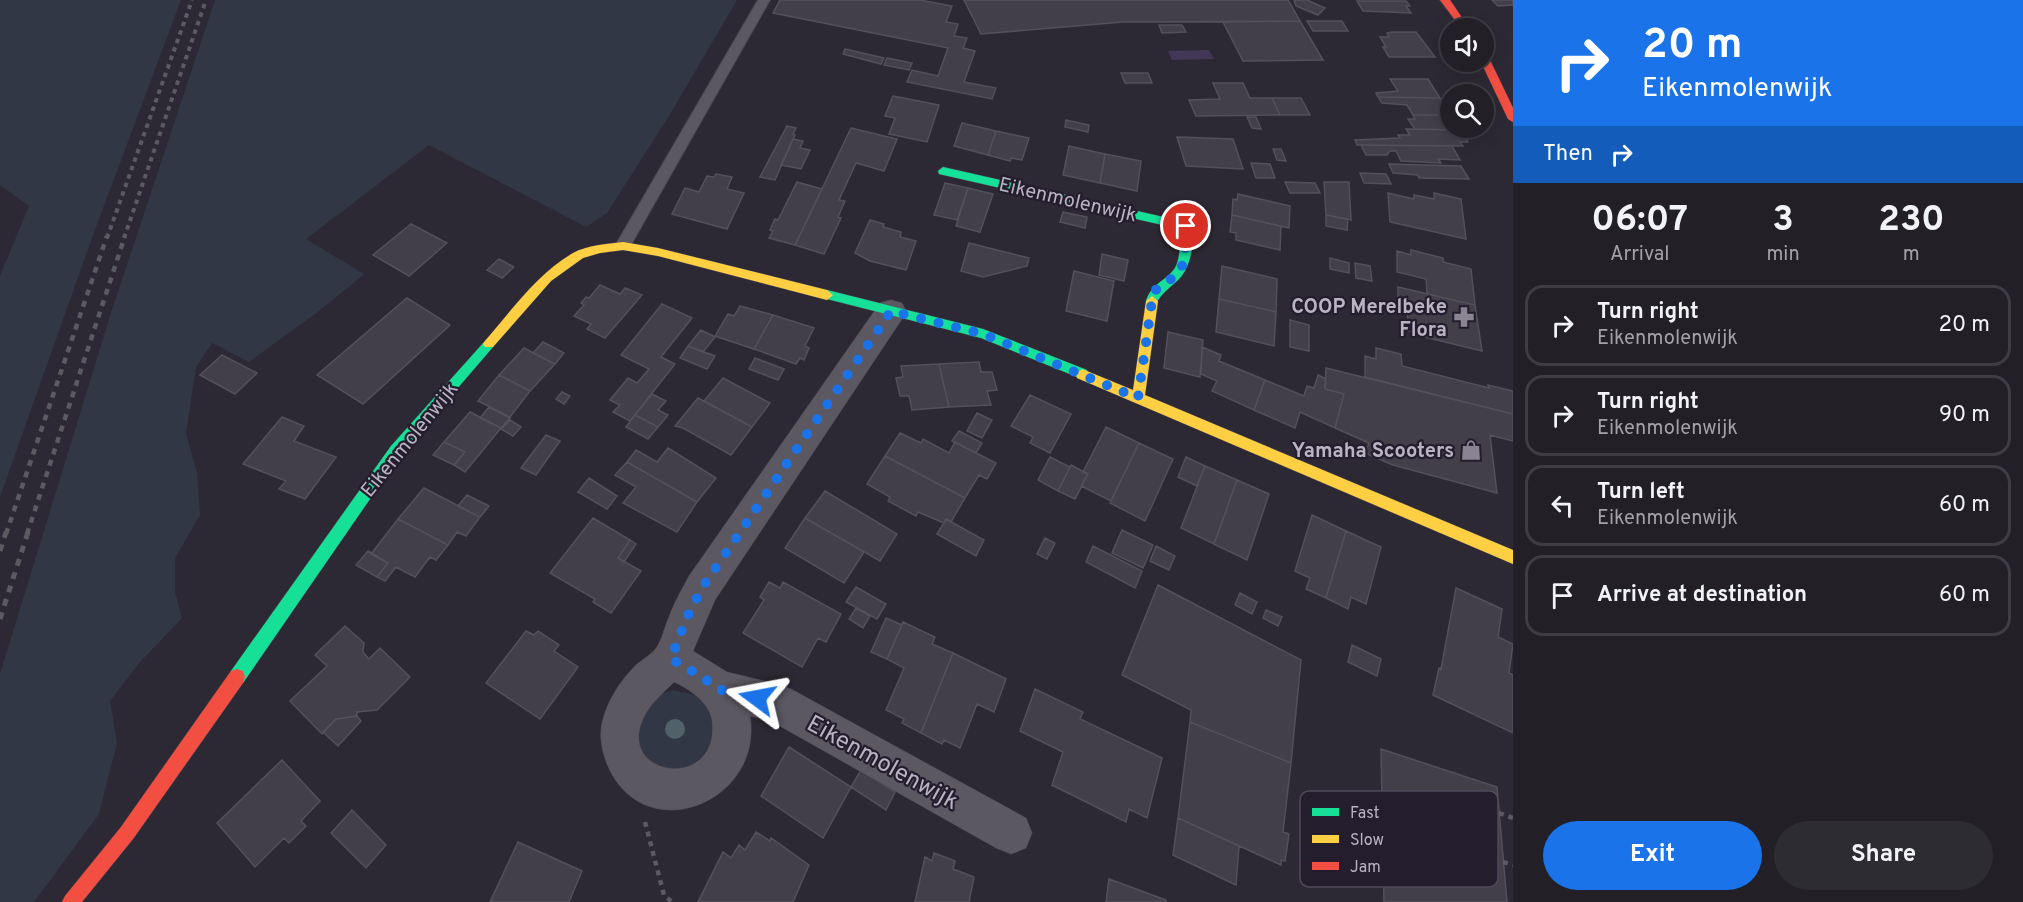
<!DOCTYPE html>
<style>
body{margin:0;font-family:Overpass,sans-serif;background:#2e2c33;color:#f1f3f6;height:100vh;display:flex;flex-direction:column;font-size:22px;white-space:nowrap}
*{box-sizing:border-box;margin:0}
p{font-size:20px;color:#a2a2a7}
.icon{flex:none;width:33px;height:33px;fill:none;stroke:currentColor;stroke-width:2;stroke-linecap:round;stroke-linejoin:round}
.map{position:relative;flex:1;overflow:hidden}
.side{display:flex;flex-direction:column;background:#221f27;width:510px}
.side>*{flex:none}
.banner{background:#1a73e8;color:#fff;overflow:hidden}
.tools{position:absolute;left:1440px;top:18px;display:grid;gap:12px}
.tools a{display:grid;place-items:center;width:54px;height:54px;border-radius:50%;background:#221f27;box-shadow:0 3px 15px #0003,0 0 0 2px #3f3d44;font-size:30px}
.pin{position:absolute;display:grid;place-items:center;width:51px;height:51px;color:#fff;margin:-26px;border:3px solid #fff;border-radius:50%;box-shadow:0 2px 6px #0007}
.me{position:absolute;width:66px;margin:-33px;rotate:283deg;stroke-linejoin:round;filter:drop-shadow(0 0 4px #0008)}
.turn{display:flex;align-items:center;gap:21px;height:126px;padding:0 30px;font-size:27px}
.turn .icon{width:78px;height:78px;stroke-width:2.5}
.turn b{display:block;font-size:42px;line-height:51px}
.then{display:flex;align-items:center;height:57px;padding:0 30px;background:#0003;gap:12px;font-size:22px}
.eta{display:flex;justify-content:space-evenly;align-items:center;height:102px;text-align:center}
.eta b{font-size:36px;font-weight:700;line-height:42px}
.primary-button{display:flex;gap:12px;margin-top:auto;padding:12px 30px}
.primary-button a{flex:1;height:69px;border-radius:36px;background:#1a73e8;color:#fff;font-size:24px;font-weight:700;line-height:69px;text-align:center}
.primary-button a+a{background:#2e2c33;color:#f1f3f6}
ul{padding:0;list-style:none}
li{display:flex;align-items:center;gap:18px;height:81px;margin:0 12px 9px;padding:0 18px;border:3px solid #3f3d44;border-radius:18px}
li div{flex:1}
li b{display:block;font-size:22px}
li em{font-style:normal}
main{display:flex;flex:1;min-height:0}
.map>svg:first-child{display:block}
.green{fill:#313744}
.water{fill:#433757}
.building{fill:#423f48;stroke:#54505b;stroke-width:1.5}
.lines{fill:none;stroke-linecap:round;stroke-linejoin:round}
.lane-casing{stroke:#47444d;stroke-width:2}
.street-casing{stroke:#47444d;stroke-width:1}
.fast-casing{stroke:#4a4651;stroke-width:1}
.slow-casing{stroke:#4a4651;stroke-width:1}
.jam-casing{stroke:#4a4651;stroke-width:1}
.path{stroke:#5c5962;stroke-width:4.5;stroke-dasharray:5 5;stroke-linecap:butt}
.lane{fill:#5c5862;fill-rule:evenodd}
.street{fill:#5c5862;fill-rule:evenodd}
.fast{fill:#16e098;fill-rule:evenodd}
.slow{fill:#ffcf43;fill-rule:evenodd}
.jam{fill:#f24e42;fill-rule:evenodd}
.rail-far2{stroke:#5c5a61;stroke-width:4;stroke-dasharray:4.5 4.5;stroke-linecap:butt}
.rail-far1{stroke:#5c5a61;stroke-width:4.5;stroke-dasharray:6 6;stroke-linecap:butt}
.rail{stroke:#5c5a61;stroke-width:5;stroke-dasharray:7 7;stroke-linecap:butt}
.tree{fill:#506268}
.route{stroke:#1a73e8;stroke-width:10;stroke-dasharray:0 18}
.labels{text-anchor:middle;stroke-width:4.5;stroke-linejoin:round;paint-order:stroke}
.street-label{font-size:20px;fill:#bab3c4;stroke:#231d2d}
.poi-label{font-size:20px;font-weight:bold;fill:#bab3c4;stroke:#231d2d;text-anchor:end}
.near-street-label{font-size:24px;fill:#bab3c4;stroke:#231d2d}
.key{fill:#231d2d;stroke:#504a5a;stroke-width:1.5}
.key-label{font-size:16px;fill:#bab3c4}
</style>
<main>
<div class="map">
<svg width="1513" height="902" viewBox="0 0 1513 902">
<rect width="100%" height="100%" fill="#2d2934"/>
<path class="green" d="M 0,0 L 181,0 L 93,235 L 0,497 L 0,276 L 29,206 L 0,185 Z
M 215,0 L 737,0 L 669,116 L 607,213 L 586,227 L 429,145 L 306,239 L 364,274 L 323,308 L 249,362 L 212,343 L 196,367 L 186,433 L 197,473 L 200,515 L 175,558 L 175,592 L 182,618 L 140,662 L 110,701 L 117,743 L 99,814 L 34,902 L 0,902 L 0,674 L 110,316 Z
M 672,690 L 695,695 L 707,705 L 714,719 L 709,752 L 690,770 L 658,770 L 636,747 L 634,730 L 656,696 Z"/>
<path class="water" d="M 1209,50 L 1214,59 L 1172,60 L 1168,51 Z"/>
<path class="building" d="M 780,0 L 920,0 L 952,6 L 946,22 L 958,24 L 954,36 L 967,38 L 963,48 L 975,51 L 964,82 L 996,88 L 992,99 L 907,82 L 912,70 L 938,76 L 948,48 L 773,13 Z
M 964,0 L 1288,0 L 1300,21 L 1123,22 L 981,34 Z
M 1294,0 L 1307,0 L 1325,8 L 1318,15 L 1296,6 Z
M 1492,0 L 1513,0 L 1513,5 L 1498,6 Z
M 1357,1 L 1406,1 L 1410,6 L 1406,6 L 1411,13 L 1363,11 Z
M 1300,21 L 1323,60 L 1243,61 L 1223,22 Z
M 1307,21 L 1342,21 L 1348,31 L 1313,31 Z
M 1159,25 L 1182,25 L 1186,32 L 1162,33 Z
M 1392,32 L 1416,32 L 1435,57 L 1389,57 L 1383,47 L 1386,47 L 1380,37 L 1389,37 L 1387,33 Z
M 845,49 L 884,58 L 881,64 L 843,54 Z
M 887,58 L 912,63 L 909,70 L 884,65 Z
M 1121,73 L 1148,73 L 1152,83 L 1125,83 Z
M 1390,79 L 1428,79 L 1440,98 L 1378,97 L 1376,93 L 1398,91 Z
M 1213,83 L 1243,83 L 1250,98 L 1272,98 L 1280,115 L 1196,116 L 1189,100 L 1220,99 Z
M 893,96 L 939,105 L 927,142 L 889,134 L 895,118 L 885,116 Z
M 1378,97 L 1440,98 L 1450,115 L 1413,115 L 1407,105 L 1382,103 Z
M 1272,98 L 1301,98 L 1310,115 L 1280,115 Z
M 1413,115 L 1450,115 L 1450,128 L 1460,130 L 1415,129 L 1408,119 L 1415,119 Z
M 1247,117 L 1256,117 L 1261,129 L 1252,128 Z
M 1066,120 L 1089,125 L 1088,132 L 1065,127 Z
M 962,123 L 996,131 L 988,155 L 954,146 Z
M 787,126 L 796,128 L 793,134 L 795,135 L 775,180 L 760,177 Z
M 851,128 L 897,139 L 884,171 L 856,163 L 839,200 L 845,201 L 838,217 L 841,218 L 824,254 L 795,245 Z
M 1406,129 L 1460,130 L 1468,142 L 1460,142 L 1463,146 L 1357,145 L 1355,140 L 1400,138 L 1398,135 L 1410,135 Z
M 996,131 L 1029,138 L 1022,160 L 1011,158 L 1010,161 L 988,155 Z
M 1177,137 L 1233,139 L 1243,169 L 1186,166 Z
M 793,139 L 803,141 L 800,148 L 810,150 L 801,169 L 781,165 Z
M 1361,145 L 1452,146 L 1460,160 L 1438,159 L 1441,163 L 1401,161 L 1396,151 L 1390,151 L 1387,155 L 1366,155 Z
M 1069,146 L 1105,154 L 1100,183 L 1063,175 Z
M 1273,149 L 1281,149 L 1286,161 L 1277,160 Z
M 1105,154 L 1141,161 L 1137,191 L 1100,183 Z
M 1251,163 L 1270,164 L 1275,178 L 1256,178 Z
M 1389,164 L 1461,166 L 1469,179 L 1419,178 L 1418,175 L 1393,173 Z
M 1360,173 L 1386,174 L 1391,184 L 1364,183 Z
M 716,174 L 732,177 L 727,189 L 744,193 L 727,229 L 672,214 L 685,188 L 699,192 L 707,176 L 714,177 Z
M 797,182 L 822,189 L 795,245 L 769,238 L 773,231 L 770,230 L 775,219 L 778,220 Z
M 1285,182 L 1315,183 L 1320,193 L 1290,193 Z
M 1324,182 L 1349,182 L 1351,220 L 1326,215 Z
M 945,183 L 968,188 L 957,220 L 934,215 Z
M 968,188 L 993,194 L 980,232 L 956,226 Z
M 1388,193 L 1414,199 L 1414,195 L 1434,199 L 1434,193 L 1461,199 L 1466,239 L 1390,222 Z
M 1238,194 L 1290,206 L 1289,228 L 1232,215 L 1233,199 L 1237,200 Z
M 1063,212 L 1087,217 L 1085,228 L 1060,222 Z
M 1232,215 L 1281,226 L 1280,250 L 1236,240 L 1236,233 L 1230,232 Z
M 1326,215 L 1348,219 L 1347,230 L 1326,226 Z
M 870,220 L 884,224 L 883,227 L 901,232 L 900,237 L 916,241 L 906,270 L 870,261 L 855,253 Z
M 411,224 L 447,243 L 409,276 L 373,255 Z
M 969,243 L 1029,258 L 1027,266 L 983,277 L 961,271 Z
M 1411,250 L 1443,258 L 1443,262 L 1471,269 L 1475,305 L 1427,294 L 1426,279 L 1397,272 L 1397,251 L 1411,255 Z
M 1102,254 L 1128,260 L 1124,281 L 1099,275 Z
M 1330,258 L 1349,263 L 1349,273 L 1330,269 Z
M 499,259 L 514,267 L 502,278 L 487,270 Z
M 1355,263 L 1370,266 L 1372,281 L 1356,278 Z
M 1222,266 L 1277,279 L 1276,312 L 1219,299 Z
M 1074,271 L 1114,281 L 1107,321 L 1066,311 Z
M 600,285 L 620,294 L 625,288 L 642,295 L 605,338 L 587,329 L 591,324 L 574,316 L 584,305 L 581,303 L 586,297 L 589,298 Z
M 1398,287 L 1475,305 L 1482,351 L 1421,336 L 1420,334 L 1408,331 L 1407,302 L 1398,300 Z
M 407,298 L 450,325 L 363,404 L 317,375 Z
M 1219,299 L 1276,312 L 1274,346 L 1216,332 Z
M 662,304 L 692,318 L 661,357 L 675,364 L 630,421 L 613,412 L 620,405 L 610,400 L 628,378 L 637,383 L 649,369 L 621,355 Z
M 740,306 L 773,315 L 754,349 L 715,336 L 728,314 L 734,316 Z
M 773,315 L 814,328 L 805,346 L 809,348 L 804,360 L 800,358 L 796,364 L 754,349 Z
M 1290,320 L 1309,325 L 1309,351 L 1290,347 Z
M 701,330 L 715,337 L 703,352 L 688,346 Z
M 1168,332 L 1203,340 L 1200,377 L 1164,368 Z
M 543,342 L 564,353 L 555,364 L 533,353 Z
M 688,346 L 715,356 L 707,369 L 680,358 Z
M 1202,347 L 1221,355 L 1219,361 L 1265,380 L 1254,410 L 1212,391 L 1217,381 L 1201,374 Z
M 524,348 L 555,364 L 530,391 L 499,375 Z
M 1376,348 L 1401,354 L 1402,366 L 1489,388 L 1488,385 L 1513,391 L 1513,414 L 1365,377 L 1365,356 L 1376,359 Z
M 222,355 L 257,373 L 235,394 L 200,375 Z
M 755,358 L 784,369 L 778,380 L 749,369 Z
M 979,362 L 981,372 L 992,372 L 997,390 L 987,391 L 991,405 L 949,407 L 939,364 Z
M 939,364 L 949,407 L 912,410 L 909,396 L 900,396 L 896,378 L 903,377 L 901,366 Z
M 1326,368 L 1513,414 L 1513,441 L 1490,435 L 1497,493 L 1393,465 L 1365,453 L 1369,443 L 1335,428 L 1344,394 L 1325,389 Z
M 499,375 L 530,391 L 510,417 L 478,401 Z
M 1318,375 L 1326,379 L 1325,389 L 1344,394 L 1335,428 L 1300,412 L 1295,428 L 1254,410 L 1265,380 L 1304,396 L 1307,386 L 1314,388 Z
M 723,378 L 770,403 L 752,427 L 704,401 Z
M 562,392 L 570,396 L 564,404 L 556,399 Z
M 652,394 L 666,401 L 658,410 L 668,415 L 658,427 L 635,415 Z
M 1030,395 L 1071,414 L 1050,453 L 1030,443 L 1033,437 L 1011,426 Z
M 698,398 L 752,427 L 731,455 L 683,428 L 675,426 Z
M 489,407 L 510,418 L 501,428 L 480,418 Z
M 470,412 L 501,428 L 465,472 L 454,465 L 465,452 L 444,442 Z
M 977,413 L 992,420 L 982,438 L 967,431 Z
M 635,415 L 658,427 L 648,439 L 626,427 Z
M 282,417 L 304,426 L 294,441 L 336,457 L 305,499 L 279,489 L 286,481 L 243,464 Z
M 510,420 L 521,427 L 513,436 L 501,429 Z
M 1106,427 L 1139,443 L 1111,501 L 1081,486 L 1088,474 L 1083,472 Z
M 959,431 L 982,443 L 976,453 L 952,441 Z
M 900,433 L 921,443 L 923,439 L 949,453 L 955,442 L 996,463 L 987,479 L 979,475 L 965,498 L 885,456 Z
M 546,435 L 560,441 L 536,475 L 521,468 Z
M 444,442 L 465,452 L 454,465 L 433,455 Z
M 1139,443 L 1173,459 L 1145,521 L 1110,503 Z
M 668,448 L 716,478 L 697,502 L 627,462 L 636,450 L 657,462 Z
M 885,456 L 965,498 L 951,522 L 946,519 L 944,523 L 918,512 L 916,516 L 888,501 L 890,497 L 867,484 Z
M 1050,457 L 1070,467 L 1058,491 L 1038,480 Z
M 1186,457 L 1205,466 L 1197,486 L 1178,477 Z
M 627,462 L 697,502 L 677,532 L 623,503 L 636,487 L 615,475 Z
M 1071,465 L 1088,474 L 1075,499 L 1058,491 Z
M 1205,466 L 1237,480 L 1214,544 L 1181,528 Z
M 589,478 L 617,496 L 607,509 L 578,492 Z
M 1237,480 L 1269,494 L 1247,560 L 1214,544 Z
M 424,488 L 480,517 L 466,536 L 457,532 L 448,545 L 398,519 Z
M 825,491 L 897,534 L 880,561 L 805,518 Z
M 467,495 L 489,506 L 480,517 L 458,506 Z
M 1312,515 L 1346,531 L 1326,598 L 1306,589 L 1310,578 L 1295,571 Z
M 593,518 L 630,540 L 618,558 L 641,571 L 611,613 L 593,602 L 595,599 L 550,573 Z
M 805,518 L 864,552 L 844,583 L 785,548 Z
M 398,519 L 448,545 L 436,560 L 430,557 L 415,577 L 396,567 L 385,581 L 377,577 L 388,563 L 371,554 Z
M 946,519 L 984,540 L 976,556 L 937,534 Z
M 1122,530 L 1153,545 L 1143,568 L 1112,553 Z
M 1346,531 L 1381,547 L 1366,604 L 1351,597 L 1348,609 L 1326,598 Z
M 1045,538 L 1055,543 L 1047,559 L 1037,554 Z
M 630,540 L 636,544 L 624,562 L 618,558 Z
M 1093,546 L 1142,571 L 1135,588 L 1086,562 Z
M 1156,546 L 1175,556 L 1169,570 L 1150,561 Z
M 368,551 L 388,563 L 377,577 L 356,565 Z
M 769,582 L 780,588 L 783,582 L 841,614 L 826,642 L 818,638 L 802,667 L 743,633 L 764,600 L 760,597 Z
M 1158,585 L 1301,660 L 1291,763 L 1190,722 L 1191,710 L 1122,675 Z
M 856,587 L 886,604 L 877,619 L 846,602 Z
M 1456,588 L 1502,609 L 1498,637 L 1513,644 L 1509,673 L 1513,675 L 1513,733 L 1433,695 L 1439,668 L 1441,669 Z
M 1240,593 L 1257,602 L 1252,614 L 1235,605 Z
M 856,608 L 870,616 L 863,628 L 849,619 Z
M 1266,610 L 1282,617 L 1278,626 L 1263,618 Z
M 886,618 L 902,625 L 887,659 L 871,652 Z
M 903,622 L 935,637 L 932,644 L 953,653 L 921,733 L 902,723 L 904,719 L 886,710 L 904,668 L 887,659 Z
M 345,626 L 364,643 L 363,652 L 369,659 L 380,648 L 410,677 L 377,710 L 357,712 L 357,716 L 336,719 L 322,734 L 290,701 L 327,666 L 315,655 Z
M 526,631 L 534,635 L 538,631 L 559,645 L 554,651 L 578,667 L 540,719 L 486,683 Z
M 1352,645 L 1381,659 L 1377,676 L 1348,662 Z
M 953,653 L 1006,679 L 994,712 L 977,704 L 960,748 L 944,740 L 942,744 L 921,733 Z
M 1035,689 L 1083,712 L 1080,719 L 1162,758 L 1147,818 L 1129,809 L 1126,822 L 1052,785 L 1063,752 L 1020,731 Z
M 357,716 L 361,721 L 338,746 L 323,732 L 336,719 Z
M 1190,722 L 1291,763 L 1283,832 L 1289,834 L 1285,861 L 1281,860 L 1281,865 L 1178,818 Z
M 789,747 L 851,787 L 823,838 L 761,796 Z
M 1381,749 L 1497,787 L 1507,902 L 1384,902 Z
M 282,760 L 320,801 L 301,821 L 306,826 L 289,843 L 284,838 L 255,867 L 217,823 Z
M 861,770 L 895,792 L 886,810 L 851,787 Z
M 352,810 L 386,845 L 366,868 L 331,833 Z
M 1178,818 L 1239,846 L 1236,885 L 1173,855 Z
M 756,832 L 770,841 L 771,838 L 809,865 L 793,902 L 698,902 L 723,852 L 731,858 L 739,845 L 745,850 Z
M 518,842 L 582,871 L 569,902 L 490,902 Z
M 934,853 L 955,861 L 953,869 L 974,877 L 969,902 L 915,902 L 925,857 L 932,861 Z
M 1109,879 L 1166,900 L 1166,902 L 1106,902 Z"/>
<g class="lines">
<g class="lane-casing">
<path id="lane" d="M 758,0 L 770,0 L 628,250 L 618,250 L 615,246 Z"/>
</g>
<g class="street-casing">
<path id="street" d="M 891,300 L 902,303 L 906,311 L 902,319 L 715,600 L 693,651 L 727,672 L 777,684 L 791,689 L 1026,818 L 1032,833 L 1026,848 L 1011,854 L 996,848 L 771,721 L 750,716 C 764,803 643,851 607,764 C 602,751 599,737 602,723 C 607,701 620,681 636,665 C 643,659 652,654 657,647 C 662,639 665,626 669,617 C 674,603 682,589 689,576 L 880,303 ZM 674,682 C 688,688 709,702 712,720 C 721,793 614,777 644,717 C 650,704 663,693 674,682 Z"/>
</g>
<g class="fast-casing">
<path id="fast" d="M 943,167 L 1190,223 C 1196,239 1191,267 1179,279 C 1170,288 1162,292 1156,304 L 1148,304 L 1146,301 C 1151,284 1166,281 1175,268 C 1181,257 1180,241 1180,229 L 939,174 L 938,171 Z
M 827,290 L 983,329 L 1087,370 L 1088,374 L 1082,379 L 981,338 L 823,298 L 821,295 L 823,292 Z
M 489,339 L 495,344 L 493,347 L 401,454 L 243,683 L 237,685 L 231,683 L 229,677 L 231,671 L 391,446 L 485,341 Z"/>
</g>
<g class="slow-casing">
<path id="slow" d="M 623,242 L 658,248 L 827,290 L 833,295 L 827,300 L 658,256 L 623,250 L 600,253 L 583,258 L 551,281 L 493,347 L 485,347 L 483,344 L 485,341 C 512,310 537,274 573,253 C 588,245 607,244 623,242 Z
M 1152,296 L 1158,301 L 1145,395 L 1513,550 L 1513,564 L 1077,378 L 1076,374 L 1082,369 L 1133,390 L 1146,301 Z"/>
</g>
<g class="jam-casing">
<path id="jam" d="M 1440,0 L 1450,0 L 1469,28 L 1461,28 Z
M 1484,55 L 1489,58 L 1513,108 L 1513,122 L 1508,119 L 1481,62 L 1484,62 Z
M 237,669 L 243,671 L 245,677 L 243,683 L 133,839 L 82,902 L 62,902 L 65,896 L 121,827 L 231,671 Z"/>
</g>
<path class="path" d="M 1499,813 L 1513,818
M 645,822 L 664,895 L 672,902
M 1503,862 L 1513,865"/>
<use href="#lane" class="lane"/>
<use href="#street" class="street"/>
<use href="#fast" class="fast"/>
<use href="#slow" class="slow"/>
<use href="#jam" class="jam"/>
<path class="rail-far2" d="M 107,238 L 192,0
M 124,238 L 206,0"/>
<path class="rail-far1" d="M 6,534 L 107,236
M 27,534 L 125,236"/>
<path class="rail" d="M 0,551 L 6,532
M 0,619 L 28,532"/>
</g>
<circle class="tree" cx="675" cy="729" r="10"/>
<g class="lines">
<path class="route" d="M 757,698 L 717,689 L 704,678 L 671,659 L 687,617 L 702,588 L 891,311 L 983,334 L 1138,398 L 1153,294 C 1160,282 1171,282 1178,273 C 1187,262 1185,239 1186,226"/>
</g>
<defs>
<g id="pharmacy-bare" transform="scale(1.62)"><path d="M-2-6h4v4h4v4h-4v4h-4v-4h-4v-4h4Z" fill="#898392" stroke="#231d2d" stroke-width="2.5" paint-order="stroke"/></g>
<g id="shop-bare" transform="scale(1.62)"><path d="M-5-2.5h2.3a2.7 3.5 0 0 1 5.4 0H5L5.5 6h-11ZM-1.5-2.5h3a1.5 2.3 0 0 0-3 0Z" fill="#898392" stroke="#231d2d" stroke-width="2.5" paint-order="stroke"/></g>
</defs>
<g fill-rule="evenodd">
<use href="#pharmacy-bare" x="1464" y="317"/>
<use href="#shop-bare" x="1471" y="450"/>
</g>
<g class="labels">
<g class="street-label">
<text transform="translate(1068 199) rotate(13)" y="7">Eikenmolenwijk</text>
<text transform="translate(409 439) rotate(-51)" y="7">Eikenmolenwijk</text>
</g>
<g class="poi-label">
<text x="1447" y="313">COOP Merelbeke<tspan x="1447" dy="23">Flora</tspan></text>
<text x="1454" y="457">Yamaha Scooters</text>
</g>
<g class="near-street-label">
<text transform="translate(883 762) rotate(29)" y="8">Eikenmolenwijk</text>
</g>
</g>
<rect x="1300" y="791" width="198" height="96" rx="9" class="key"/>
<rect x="1312" y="808" width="27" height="8" fill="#16e098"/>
<rect x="1312" y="835" width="27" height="8" fill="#ffcf43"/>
<rect x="1312" y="862" width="27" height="8" fill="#f24e42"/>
<g class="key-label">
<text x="1350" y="818">Fast</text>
<text x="1350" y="845">Slow</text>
<text x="1350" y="872">Jam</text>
</g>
</svg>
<div class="tools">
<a><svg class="icon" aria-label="sound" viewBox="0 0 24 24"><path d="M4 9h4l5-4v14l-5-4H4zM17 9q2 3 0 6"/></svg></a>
<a><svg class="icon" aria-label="search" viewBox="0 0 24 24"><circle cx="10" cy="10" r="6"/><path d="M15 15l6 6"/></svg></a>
</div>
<div class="pin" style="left:1186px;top:226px;background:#d93025"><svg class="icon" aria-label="arrive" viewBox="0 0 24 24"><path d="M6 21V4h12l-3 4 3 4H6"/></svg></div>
<svg class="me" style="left:757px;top:698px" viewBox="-20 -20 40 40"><path d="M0-17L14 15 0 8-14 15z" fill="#1a73e8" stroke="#fff" stroke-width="4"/></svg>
</div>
<section class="side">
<div class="banner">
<div class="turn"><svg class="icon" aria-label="right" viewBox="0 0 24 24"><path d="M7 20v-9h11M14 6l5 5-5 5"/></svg><div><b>20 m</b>Eikenmolenwijk</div></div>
<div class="then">Then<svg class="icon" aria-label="right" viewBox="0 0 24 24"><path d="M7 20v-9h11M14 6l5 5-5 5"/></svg></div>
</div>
<div class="eta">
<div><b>06:07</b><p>Arrival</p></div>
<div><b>3</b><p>min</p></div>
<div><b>230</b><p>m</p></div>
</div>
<ul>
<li><svg class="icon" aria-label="right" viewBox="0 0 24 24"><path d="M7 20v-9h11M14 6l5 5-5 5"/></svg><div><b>Turn right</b><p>Eikenmolenwijk</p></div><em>20 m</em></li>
<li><svg class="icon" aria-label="right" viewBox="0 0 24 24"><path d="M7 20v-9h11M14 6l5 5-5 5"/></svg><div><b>Turn right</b><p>Eikenmolenwijk</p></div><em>90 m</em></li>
<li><svg class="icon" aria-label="left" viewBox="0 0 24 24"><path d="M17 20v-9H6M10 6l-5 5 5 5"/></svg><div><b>Turn left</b><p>Eikenmolenwijk</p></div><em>60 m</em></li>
<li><svg class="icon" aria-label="arrive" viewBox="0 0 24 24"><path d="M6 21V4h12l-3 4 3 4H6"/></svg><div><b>Arrive at destination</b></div><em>60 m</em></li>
</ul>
<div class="primary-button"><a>Exit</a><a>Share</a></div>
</section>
</main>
